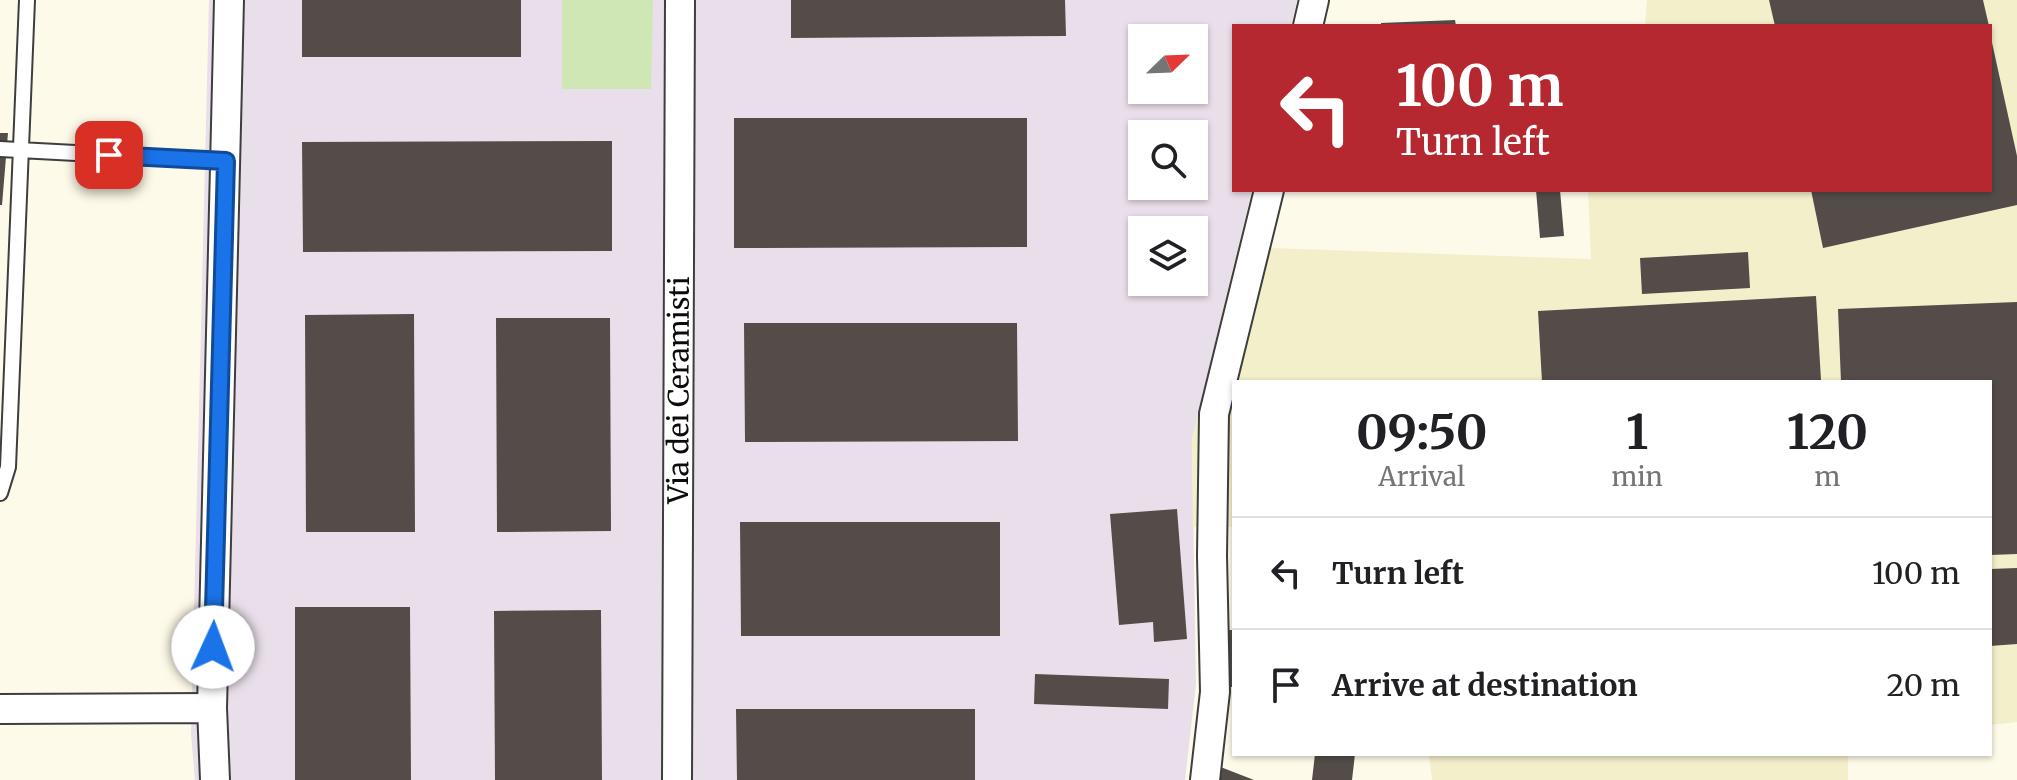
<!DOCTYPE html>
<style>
body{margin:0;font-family:Merriweather,serif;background:#f2f2f2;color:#202124;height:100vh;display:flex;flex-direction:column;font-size:30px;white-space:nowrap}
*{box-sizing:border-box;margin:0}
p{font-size:26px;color:#757577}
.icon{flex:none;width:44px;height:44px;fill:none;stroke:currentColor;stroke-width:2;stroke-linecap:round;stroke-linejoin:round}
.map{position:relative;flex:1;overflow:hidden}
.panel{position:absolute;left:1232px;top:380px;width:760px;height:376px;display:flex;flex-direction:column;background:#fff;border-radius:0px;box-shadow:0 2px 6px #0004}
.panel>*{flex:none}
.banner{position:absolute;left:1232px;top:24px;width:760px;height:168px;border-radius:0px;box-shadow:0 2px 6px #0004;background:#b52830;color:#fff;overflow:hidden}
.needle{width:52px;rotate:67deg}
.fabs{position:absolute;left:1128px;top:24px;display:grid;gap:16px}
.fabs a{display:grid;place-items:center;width:80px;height:80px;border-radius:0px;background:#fff;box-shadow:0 2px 6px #0004;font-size:40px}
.pin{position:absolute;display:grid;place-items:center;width:68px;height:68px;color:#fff;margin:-34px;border-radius:16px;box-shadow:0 4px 12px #0006}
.me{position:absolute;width:88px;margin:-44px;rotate:2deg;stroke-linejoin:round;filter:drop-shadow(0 0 6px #0008)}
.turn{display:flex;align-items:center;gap:28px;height:168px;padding:0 32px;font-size:36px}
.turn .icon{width:104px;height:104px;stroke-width:2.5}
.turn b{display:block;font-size:56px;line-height:68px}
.eta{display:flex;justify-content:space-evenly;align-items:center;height:136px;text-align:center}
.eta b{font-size:48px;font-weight:700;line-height:56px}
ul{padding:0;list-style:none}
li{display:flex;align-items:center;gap:24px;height:112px;padding:0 32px;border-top:2px solid #e0e0e0}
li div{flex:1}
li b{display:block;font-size:30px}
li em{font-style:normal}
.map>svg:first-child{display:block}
.industrial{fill:#e9dfea;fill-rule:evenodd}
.farmland{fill:#f3efcb}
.green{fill:#cfe7b5}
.building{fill:#534c48}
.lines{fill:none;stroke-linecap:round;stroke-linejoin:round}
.service-casing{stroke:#3e3e3e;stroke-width:18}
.minor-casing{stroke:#3e3e3e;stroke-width:32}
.service{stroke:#fff;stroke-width:14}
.minor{stroke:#fff;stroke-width:28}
.route-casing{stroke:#114b97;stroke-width:20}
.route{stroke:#1a73e8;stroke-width:14}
.labels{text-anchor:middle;stroke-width:8;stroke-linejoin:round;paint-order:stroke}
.street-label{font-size:28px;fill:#0b0b0b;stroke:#fff}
</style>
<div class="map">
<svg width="2017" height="780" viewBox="0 0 2017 780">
<rect width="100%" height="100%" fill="#fefae9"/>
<path class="industrial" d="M 209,0 L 1297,0 L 1291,26 L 1234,26 L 1234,190 L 1252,190 L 1192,440 L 1196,684 L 1185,780 L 195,780 L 191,734 ZM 1142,38 L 1194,38 L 1194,90 L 1142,90 ZM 1142,134 L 1194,134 L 1194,186 L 1142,186 ZM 1142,230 L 1194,230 L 1194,282 L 1142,282 Z"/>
<path class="farmland" d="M 1647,0 L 2017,0 L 2017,722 L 1990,725 L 1990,382 L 1234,382 L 1234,527 L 1193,527 L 1192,440 L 1238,247 L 1591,259 L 1588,190 L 1990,190 L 1990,26 L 1645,26 Z
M 1429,754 L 1848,754 L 1848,780 L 1432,780 Z"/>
<path class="green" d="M 562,0 L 653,0 L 651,89 L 562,89 Z"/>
<path class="building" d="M 302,0 L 521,0 L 521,57 L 302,57 Z
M 791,0 L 1065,0 L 1066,36 L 791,38 Z
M 1769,0 L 1983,0 L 1989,26 L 1775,26 Z
M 1455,20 L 1456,26 L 1381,26 L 1381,23 Z
M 1991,38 L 2017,156 L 2017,205 L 1823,248 L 1811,190 L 1990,190 Z
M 734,118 L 1027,118 L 1027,247 L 734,248 Z
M 0,133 L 8,133 L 2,205 L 0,205 Z
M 612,141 L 612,251 L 303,252 L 302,142 Z
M 1536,190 L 1560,190 L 1564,236 L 1540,238 Z
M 1748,252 L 1750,288 L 1642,294 L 1640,258 Z
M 1816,296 L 1821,380 L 1542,382 L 1538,311 Z
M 2017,302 L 2017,554 L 1990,555 L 1990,382 L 1841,382 L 1838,309 Z
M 414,314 L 415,532 L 306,532 L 305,315 Z
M 496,318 L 610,318 L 611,531 L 497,532 Z
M 744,323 L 1017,323 L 1018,441 L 745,442 Z
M 1177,509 L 1187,639 L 1154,642 L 1153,622 L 1119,625 L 1110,514 Z
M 740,522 L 1000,522 L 1000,636 L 741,636 Z
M 2017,568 L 2017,644 L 1990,646 L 1990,569 Z
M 295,607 L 410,607 L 411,780 L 295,780 Z
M 601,610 L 602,780 L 495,780 L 494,611 Z
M 1223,630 L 1234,630 L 1234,687 L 1222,687 Z
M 1035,674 L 1169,679 L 1168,709 L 1034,704 Z
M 736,709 L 975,709 L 975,780 L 737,780 Z
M 1315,754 L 1355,754 L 1352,780 L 1312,780 Z
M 1218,766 L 1254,780 L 1213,780 Z"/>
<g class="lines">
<g class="service-casing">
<path id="service" d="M 0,149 L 226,161
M 0,493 L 8,467 L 27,0"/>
</g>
<g class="minor-casing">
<g id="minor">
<path d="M 1308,26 L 1314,0"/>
<path d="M 212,708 L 229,0"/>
<path d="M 0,709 L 212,708 L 215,780"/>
<path id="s1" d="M 677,780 L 680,0"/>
<path d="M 1205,780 L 1215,692 L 1212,556 L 1214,414 L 1269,190"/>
</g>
</g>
<use href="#service" class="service"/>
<use href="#minor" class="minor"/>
</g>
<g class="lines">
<g class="route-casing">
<path id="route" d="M 109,155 L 226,161 L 213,647"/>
</g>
<use href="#route" class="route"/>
</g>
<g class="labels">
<g class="street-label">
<text dy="10" stroke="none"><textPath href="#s1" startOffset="390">Via dei Ceramisti</textPath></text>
</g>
</g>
</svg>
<div class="fabs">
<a><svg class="needle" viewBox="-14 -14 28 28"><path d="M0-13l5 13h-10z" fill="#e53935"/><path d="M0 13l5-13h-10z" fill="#757577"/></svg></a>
<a><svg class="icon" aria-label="search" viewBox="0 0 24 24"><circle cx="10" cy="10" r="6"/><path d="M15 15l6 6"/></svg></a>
<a><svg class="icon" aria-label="layers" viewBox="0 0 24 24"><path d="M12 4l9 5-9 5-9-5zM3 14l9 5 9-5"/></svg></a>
</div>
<div class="pin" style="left:109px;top:155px;background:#d93025"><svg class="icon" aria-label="arrive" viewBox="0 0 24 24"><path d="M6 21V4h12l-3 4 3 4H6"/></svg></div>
<svg class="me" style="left:213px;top:647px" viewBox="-20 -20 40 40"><circle r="19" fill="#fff"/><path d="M0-13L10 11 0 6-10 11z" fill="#1a73e8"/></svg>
<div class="banner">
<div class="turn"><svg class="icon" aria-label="left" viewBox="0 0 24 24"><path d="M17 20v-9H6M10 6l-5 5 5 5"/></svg><div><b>100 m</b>Turn left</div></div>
</div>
<section class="panel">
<div class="eta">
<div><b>09:50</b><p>Arrival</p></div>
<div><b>1</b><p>min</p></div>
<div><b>120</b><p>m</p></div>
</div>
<ul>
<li><svg class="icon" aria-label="left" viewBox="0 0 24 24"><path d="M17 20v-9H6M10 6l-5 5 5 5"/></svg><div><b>Turn left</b></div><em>100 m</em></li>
<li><svg class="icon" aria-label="arrive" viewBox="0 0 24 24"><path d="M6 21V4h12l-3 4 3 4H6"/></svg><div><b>Arrive at destination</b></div><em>20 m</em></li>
</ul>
</section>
</div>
